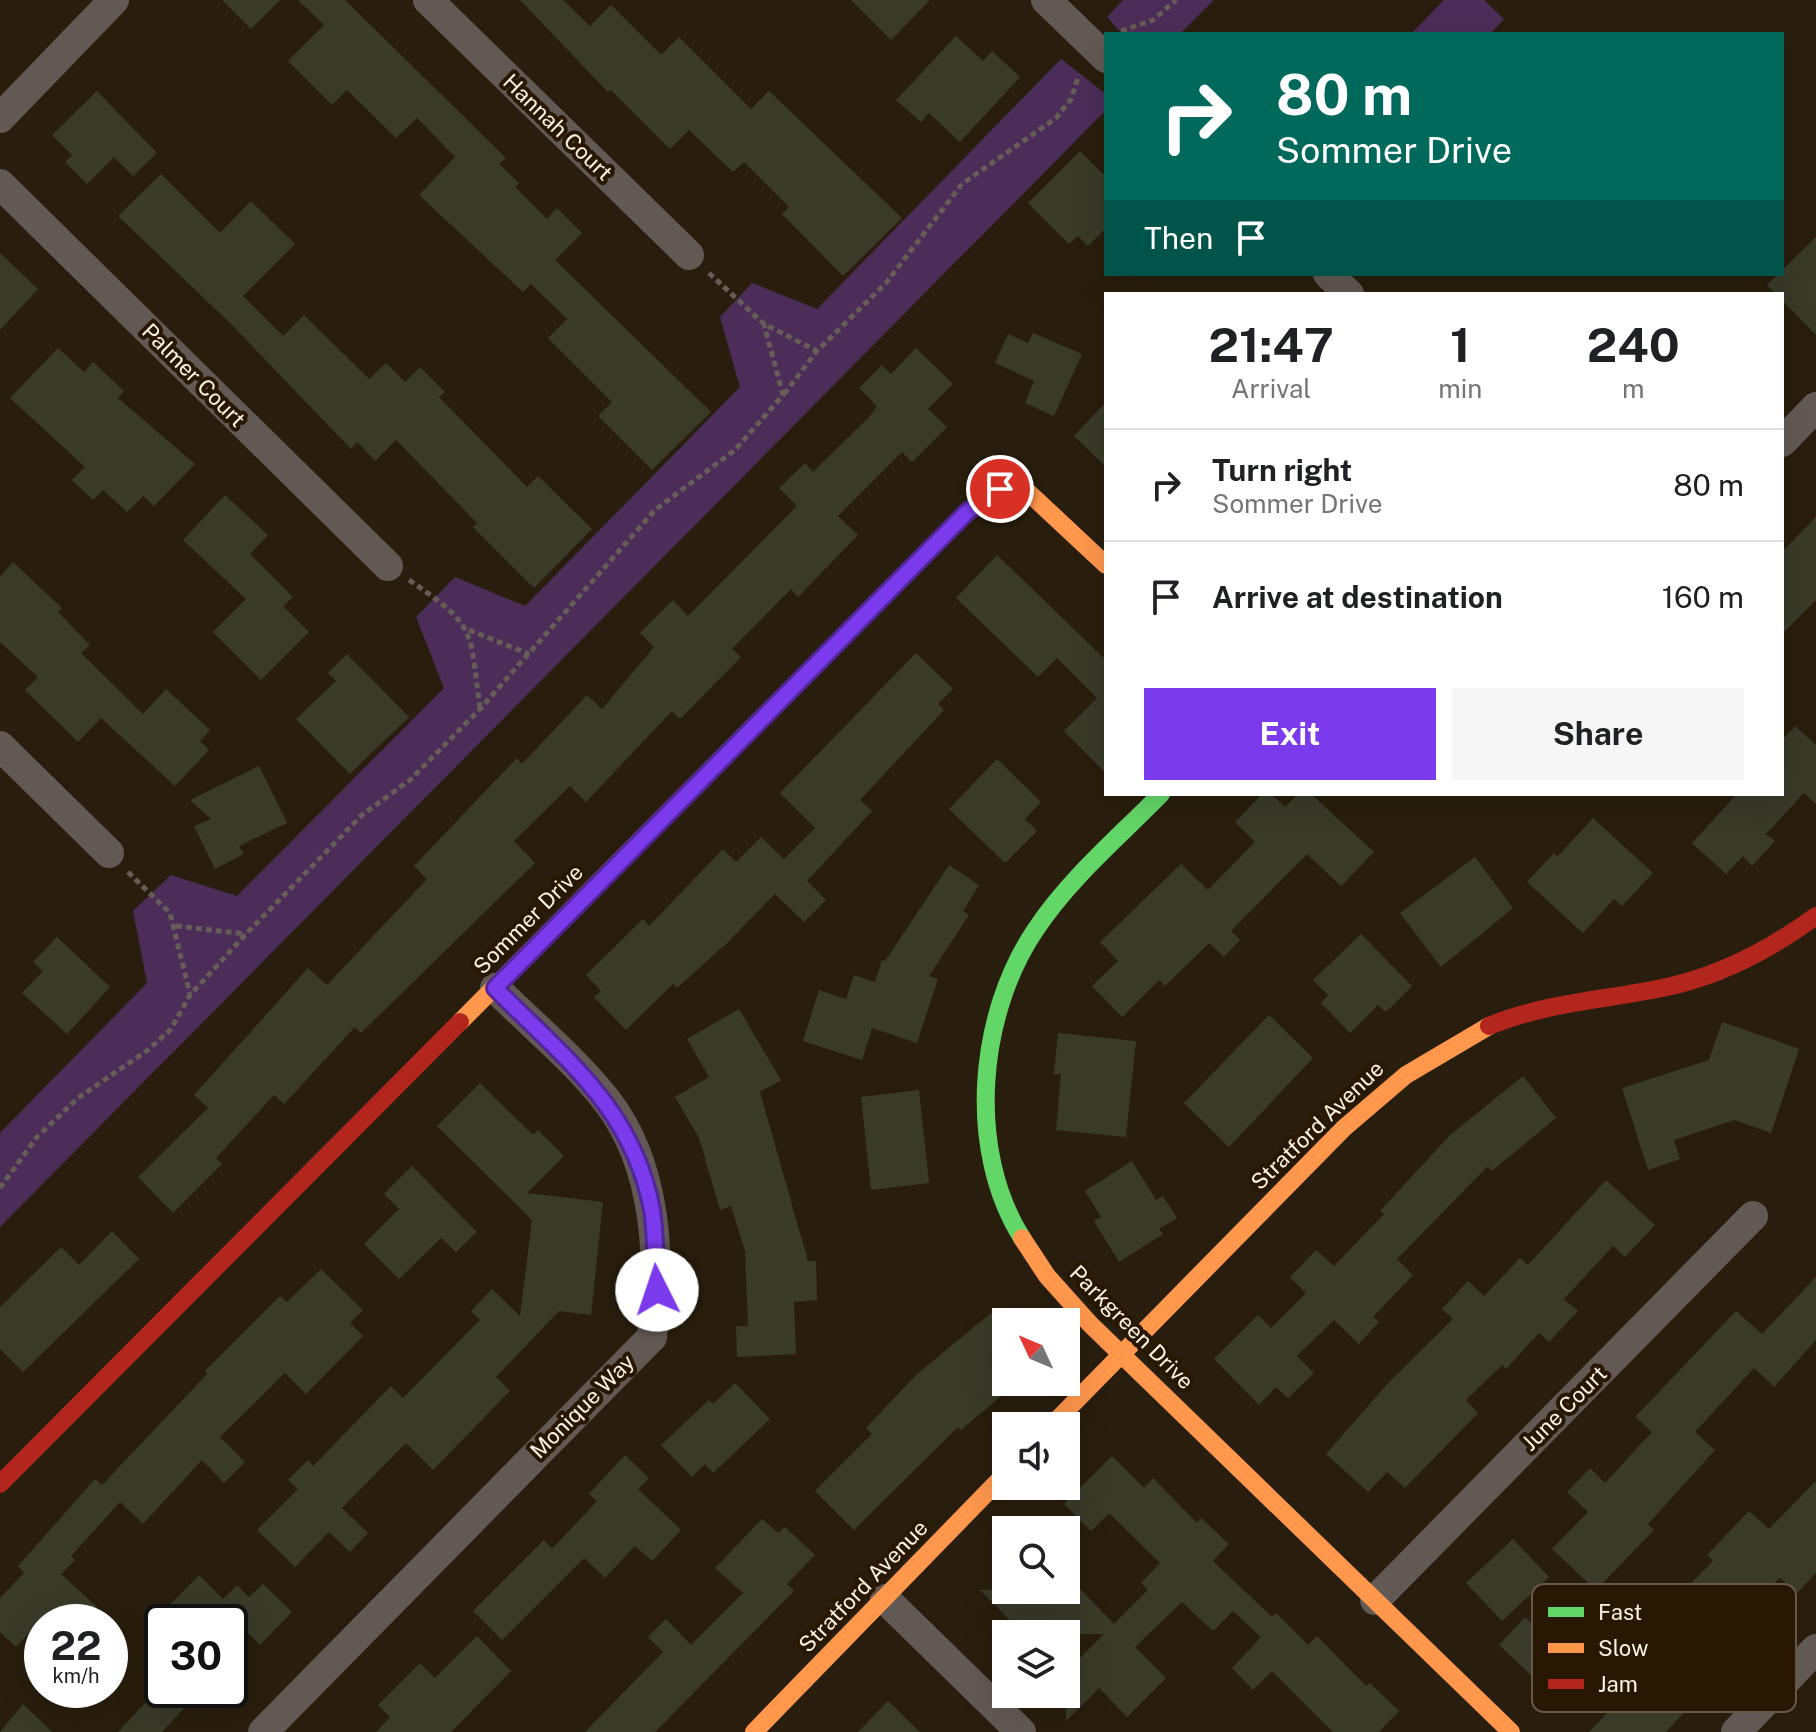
<!DOCTYPE html>
<style>
body{margin:0;font-family:"Public Sans",sans-serif;background:#f6f6f6;color:#202124;height:100vh;display:flex;flex-direction:column;font-size:30px;white-space:nowrap}
*{box-sizing:border-box;margin:0}
p{font-size:26px;color:#757577}
.icon{flex:none;width:44px;height:44px;fill:none;stroke:currentColor;stroke-width:2;stroke-linecap:round;stroke-linejoin:round}
.map{position:relative;flex:1;overflow:hidden}
.panel{position:absolute;left:1104px;top:292px;width:680px;height:504px;display:flex;flex-direction:column;background:#fff;border-radius:0px;box-shadow:0 8px 32px #0002}
.panel>*{flex:none}
.hud{position:absolute;left:1104px;top:32px;width:680px;height:244px;border-radius:0px;box-shadow:0 8px 32px #0002;background:#00695c;color:#fff;overflow:hidden}
.needle{width:52px;rotate:314deg}
.fabs{position:absolute;left:992px;top:1308px;display:grid;gap:16px}
.fabs a{display:grid;place-items:center;width:88px;height:88px;border-radius:0px;background:#fff;box-shadow:0 8px 32px #0002;font-size:40px}
.speed{position:absolute;left:24px;top:1604px;display:flex;gap:16px;font-size:40px;font-weight:700;text-align:center}
.speed>*{display:grid;place-content:center;width:104px;height:104px;border-radius:50%;background:#fff;box-shadow:0 8px 32px #0002;line-height:1}
.speed small{font-size:20px;font-weight:400}
.speed .limit{border:4px solid #111;border-radius:12px;background:#fff;color:#111}
.pin{position:absolute;display:grid;place-items:center;width:68px;height:68px;color:#fff;margin:-34px;border:4px solid #fff;border-radius:50%;box-shadow:0 2px 8px #0007}
.me{position:absolute;width:88px;margin:-44px;rotate:356deg;stroke-linejoin:round;filter:drop-shadow(0 0 6px #0008)}
.turn{display:flex;align-items:center;gap:28px;height:168px;padding:0 40px;font-size:36px}
.turn .icon{width:104px;height:104px;stroke-width:2.5}
.turn b{display:block;font-size:56px;line-height:68px}
.then{display:flex;align-items:center;height:76px;padding:0 40px;background:#0003;gap:16px;font-size:30px}
.eta{display:flex;justify-content:space-evenly;align-items:center;height:136px;text-align:center}
.eta b{font-size:48px;font-weight:700;line-height:56px}
.cta{display:flex;gap:16px;margin-top:auto;padding:16px 40px}
.cta a{flex:1;height:92px;border-radius:0px;background:#7c3aed;color:#fff;font-size:32px;font-weight:700;line-height:92px;text-align:center}
.cta a+a{background:#f6f6f6;color:#202124}
ul{padding:0;list-style:none}
li{display:flex;align-items:center;gap:24px;height:112px;padding:0 40px;border-top:2px solid #e0e0e0}
li div{flex:1}
li b{display:block;font-size:30px}
li em{font-style:normal}
.map>svg:first-child{display:block}
.green{fill:#4c2d59}
.building{fill:#3a3a29}
.lines{fill:none;stroke-linecap:round;stroke-linejoin:round}
.path{stroke:#655d56;stroke-width:5;stroke-dasharray:6 4;stroke-linecap:butt}
.street{stroke:#635954;stroke-width:30}
.fast{stroke:#63d668;stroke-width:18}
.slow{stroke:#ff974d;stroke-width:18}
.jam{stroke:#b3261e;stroke-width:18}
.route-casing{stroke:#51269a;stroke-width:20}
.route{stroke:#7c3aed;stroke-width:14}
.labels{text-anchor:middle;stroke-width:8;stroke-linejoin:round;paint-order:stroke}
.street-label{font-size:22px;fill:#fef2e5;stroke:#281803}
.key{fill:#281803;stroke:#685947;stroke-width:2}
.key-label{font-size:22px;fill:#fef2e5}
</style>
<div class="map">
<svg width="1816" height="1732" viewBox="0 0 1816 1732">
<rect width="100%" height="100%" fill="#291e0d"/>
<path class="green" d="M 1123,0 L 1214,0 L 1180,34 L 1122,34 L 1107,17 Z
M 1444,0 L 1484,0 L 1504,19 L 1490,34 L 1411,34 Z
M 1061,59 L 1106,94 L 1106,110 L 0,1227 L 0,1133 L 147,983 L 133,911 L 171,875 L 237,896 L 444,688 L 416,617 L 455,577 L 525,606 L 740,387 L 720,317 L 752,283 L 817,309 Z"/>
<path class="building" d="M 222,0 L 280,0 L 251,29 Z
M 298,0 L 345,0 L 506,158 L 499,164 L 519,183 L 515,187 L 547,219 L 557,208 L 582,233 L 555,260 L 711,412 L 652,470 L 598,416 L 612,402 L 548,338 L 567,319 L 531,284 L 523,292 L 419,195 L 455,157 L 417,118 L 396,138 L 347,90 L 332,105 L 288,61 L 324,25 Z
M 520,0 L 563,0 L 590,26 L 611,5 L 661,55 L 679,37 L 751,109 L 769,91 L 902,218 L 843,276 L 782,214 L 789,207 L 744,162 L 733,172 L 689,130 L 670,149 L 611,90 L 608,92 Z
M 851,0 L 930,0 L 891,40 Z
M 956,36 L 983,61 L 992,51 L 1020,77 L 960,142 L 929,113 L 921,122 L 896,100 Z
M 97,91 L 157,153 L 133,176 L 114,157 L 87,184 L 65,162 L 72,155 L 52,135 Z
M 1080,151 L 1106,177 L 1106,228 L 1088,246 L 1078,236 L 1069,244 L 1028,203 Z
M 161,174 L 220,233 L 251,201 L 295,244 L 243,296 L 283,336 L 304,315 L 369,379 L 386,363 L 405,382 L 420,367 L 445,392 L 439,397 L 527,487 L 538,476 L 592,529 L 534,588 L 473,527 L 477,523 L 396,440 L 375,461 L 357,442 L 351,449 L 232,325 L 118,216 Z
M 1816,237 L 1816,335 L 1782,300 L 1782,294 L 1776,294 L 1767,285 Z
M 0,253 L 38,289 L 0,330 Z
M 1033,333 L 1082,354 L 1054,416 L 1025,403 L 1034,381 L 995,363 L 1008,334 L 1028,343 Z
M 58,348 L 84,372 L 93,362 L 124,391 L 118,398 L 195,464 L 154,506 L 143,496 L 127,512 L 103,490 L 93,500 L 72,480 L 85,467 L 10,398 Z
M 916,348 L 953,384 L 928,409 L 947,427 L 912,462 L 902,452 L 838,516 L 858,535 L 798,597 L 791,589 L 732,649 L 741,657 L 680,719 L 672,711 L 586,802 L 570,786 L 514,841 L 535,863 L 361,1033 L 355,1027 L 284,1104 L 274,1095 L 216,1158 L 222,1164 L 173,1213 L 138,1177 L 208,1108 L 194,1095 L 308,968 L 327,985 L 427,879 L 414,866 L 517,758 L 522,764 L 587,695 L 602,709 L 654,647 L 640,633 L 673,600 L 688,616 L 797,506 L 779,488 L 805,463 L 813,472 L 870,416 L 877,406 L 859,388 L 882,365 L 891,374 Z
M 1106,402 L 1106,467 L 1074,436 Z
M 225,495 L 268,535 L 250,554 L 293,597 L 283,606 L 309,632 L 261,680 L 213,632 L 246,599 L 183,540 Z
M 1816,517 L 1816,600 L 1782,634 L 1782,552 Z
M 997,555 L 1106,660 L 1106,773 L 1064,731 L 1097,698 L 1057,658 L 1038,677 L 956,598 Z
M 13,562 L 62,608 L 58,612 L 90,645 L 81,653 L 143,714 L 166,689 L 210,730 L 200,741 L 209,750 L 175,786 L 101,718 L 78,742 L 25,690 L 38,677 L 0,642 L 0,577 Z
M 916,653 L 953,689 L 938,704 L 944,710 L 860,800 L 872,811 L 807,881 L 826,900 L 804,922 L 775,894 L 726,944 L 677,988 L 673,984 L 626,1030 L 594,997 L 601,991 L 586,975 L 643,919 L 649,926 L 723,849 L 736,862 L 761,837 L 784,859 L 815,828 L 780,793 Z
M 347,654 L 409,717 L 350,774 L 296,719 L 336,681 L 328,673 Z
M 1795,726 L 1816,745 L 1816,804 L 1804,793 L 1766,834 L 1775,841 L 1752,866 L 1743,856 L 1726,874 L 1692,843 L 1737,794 L 1782,794 L 1782,740 Z
M 997,759 L 1041,802 L 1025,819 L 1037,831 L 1005,863 L 949,809 Z
M 259,766 L 287,823 L 239,846 L 244,854 L 215,869 L 194,826 L 211,819 L 190,800 Z
M 1262,794 L 1271,794 L 1285,807 L 1298,794 L 1311,794 L 1374,852 L 1341,886 L 1307,854 L 1231,931 L 1240,940 L 1224,957 L 1209,943 L 1165,986 L 1159,980 L 1122,1017 L 1092,986 L 1118,961 L 1100,942 L 1181,864 L 1208,890 L 1255,842 L 1235,822 Z
M 1593,818 L 1653,873 L 1622,906 L 1614,899 L 1583,933 L 1527,882 L 1554,853 L 1557,857 Z
M 1475,857 L 1513,908 L 1441,967 L 1400,913 Z
M 949,865 L 979,885 L 963,911 L 969,915 L 929,976 L 938,979 L 917,1043 L 872,1028 L 862,1060 L 803,1041 L 819,990 L 846,999 L 854,975 L 875,982 L 882,960 L 885,961 Z
M 1361,934 L 1412,986 L 1386,1012 L 1378,1005 L 1350,1033 L 1321,1003 L 1328,995 L 1313,980 Z
M 57,937 L 110,987 L 67,1034 L 22,993 L 43,971 L 33,962 Z
M 739,1009 L 781,1080 L 760,1092 L 808,1261 L 816,1261 L 817,1300 L 794,1302 L 796,1354 L 737,1357 L 736,1326 L 748,1326 L 745,1251 L 731,1206 L 720,1210 L 699,1138 L 675,1097 L 709,1077 L 687,1039 Z
M 1269,1015 L 1313,1058 L 1229,1147 L 1184,1103 Z
M 1722,1022 L 1799,1049 L 1771,1133 L 1734,1120 L 1674,1140 L 1680,1159 L 1648,1170 L 1622,1088 L 1709,1060 Z
M 1058,1033 L 1136,1041 L 1126,1137 L 1056,1130 L 1061,1074 L 1054,1074 Z
M 1523,1076 L 1556,1118 L 1492,1171 L 1488,1166 L 1397,1259 L 1413,1275 L 1373,1317 L 1379,1322 L 1359,1344 L 1334,1320 L 1297,1356 L 1314,1373 L 1288,1398 L 1276,1387 L 1259,1405 L 1214,1359 L 1258,1315 L 1271,1328 L 1306,1293 L 1290,1277 L 1316,1250 L 1334,1266 L 1384,1214 L 1380,1211 L 1450,1135 Z
M 480,1083 L 533,1135 L 538,1130 L 564,1156 L 527,1193 L 603,1202 L 591,1315 L 559,1311 L 496,1377 L 510,1391 L 433,1470 L 406,1443 L 342,1508 L 368,1533 L 350,1552 L 329,1532 L 295,1567 L 257,1530 L 298,1489 L 288,1480 L 308,1460 L 313,1466 L 391,1386 L 403,1398 L 480,1320 L 471,1311 L 492,1289 L 520,1316 L 532,1220 L 437,1126 Z
M 919,1090 L 929,1183 L 871,1190 L 861,1097 Z
M 1132,1161 L 1156,1200 L 1163,1196 L 1177,1218 L 1159,1229 L 1163,1234 L 1119,1262 L 1094,1221 L 1101,1217 L 1085,1191 Z
M 412,1166 L 477,1232 L 456,1252 L 441,1238 L 399,1279 L 364,1244 L 399,1209 L 384,1194 Z
M 1606,1180 L 1655,1225 L 1625,1257 L 1613,1246 L 1564,1299 L 1578,1311 L 1549,1342 L 1539,1333 L 1506,1369 L 1502,1365 L 1466,1400 L 1478,1413 L 1405,1488 L 1387,1472 L 1368,1492 L 1326,1454 L 1390,1381 L 1453,1319 L 1442,1309 L 1468,1281 L 1484,1296 L 1520,1258 L 1528,1265 Z
M 112,1231 L 139,1259 L 23,1372 L 0,1349 L 0,1307 L 61,1247 L 79,1265 Z
M 321,1269 L 363,1310 L 350,1323 L 363,1336 L 306,1394 L 285,1373 L 220,1437 L 245,1462 L 224,1483 L 202,1460 L 143,1524 L 120,1502 L 71,1556 L 75,1560 L 61,1574 L 97,1607 L 83,1622 L 40,1621 L 16,1647 L 0,1632 L 0,1598 L 24,1573 L 18,1566 L 95,1479 L 102,1485 L 207,1374 L 205,1371 L 280,1296 L 287,1302 Z
M 1816,1277 L 1816,1340 L 1774,1387 L 1754,1368 L 1695,1432 L 1715,1450 L 1648,1524 L 1654,1530 L 1596,1590 L 1552,1549 L 1588,1512 L 1567,1492 L 1590,1468 L 1605,1483 L 1652,1432 L 1635,1417 L 1736,1311 L 1762,1334 Z
M 991,1313 L 1006,1331 L 1006,1392 L 961,1430 L 958,1427 L 854,1530 L 815,1491 L 872,1434 L 866,1428 L 916,1375 Z
M 735,1383 L 770,1419 L 713,1473 L 705,1464 L 692,1477 L 661,1445 L 709,1400 L 713,1404 Z
M 625,1455 L 649,1478 L 638,1489 L 681,1530 L 652,1561 L 635,1546 L 605,1578 L 584,1558 L 502,1640 L 473,1611 L 544,1540 L 552,1549 L 597,1501 L 589,1494 Z
M 1112,1456 L 1144,1488 L 1153,1478 L 1197,1523 L 1201,1518 L 1229,1544 L 1213,1561 L 1272,1617 L 1276,1613 L 1308,1645 L 1317,1636 L 1366,1686 L 1370,1683 L 1399,1711 L 1379,1732 L 1333,1732 L 1272,1671 L 1253,1690 L 1232,1668 L 1261,1637 L 1233,1611 L 1213,1631 L 1182,1602 L 1135,1647 L 1166,1678 L 1127,1717 L 1099,1688 L 1066,1721 L 1066,1672 L 1104,1634 L 1024,1634 L 980,1590 L 1081,1590 L 1114,1624 L 1148,1590 L 1141,1583 L 1160,1563 L 1109,1513 L 1091,1531 L 1064,1504 Z
M 1816,1481 L 1816,1573 L 1797,1593 L 1780,1578 L 1706,1647 L 1725,1666 L 1686,1704 L 1689,1707 L 1666,1732 L 1589,1732 L 1609,1711 L 1590,1693 L 1644,1635 L 1642,1633 L 1713,1561 L 1707,1555 L 1749,1511 L 1769,1529 Z
M 762,1519 L 778,1533 L 785,1527 L 815,1555 L 787,1584 L 794,1591 L 655,1732 L 585,1732 L 663,1652 L 648,1637 L 666,1619 L 691,1645 L 743,1593 L 715,1568 Z
M 1513,1539 L 1549,1577 L 1502,1621 L 1466,1583 Z
M 199,1575 L 223,1599 L 237,1585 L 249,1597 L 263,1584 L 292,1612 L 260,1645 L 237,1622 L 153,1622 Z
M 1525,1617 L 1557,1647 L 1531,1675 L 1499,1645 Z
M 477,1636 L 511,1671 L 451,1732 L 376,1732 L 390,1717 L 378,1705 L 420,1663 L 435,1678 Z
M 157,1690 L 201,1690 L 162,1732 L 118,1732 Z
M 888,1701 L 920,1732 L 858,1732 Z
M 23,1704 L 52,1732 L 0,1732 Z"/>
<g class="lines">
<path class="path" d="M 1121,31 L 1153,20 L 1176,0
M 709,273 L 764,324 L 817,351
M 784,394 L 817,351 L 886,283 L 962,184 L 1056,118 L 1071,99 L 1079,75
M 409,580 C 478,627 469,629 480,708
M 469,630 L 529,654
M 128,872 L 170,913 L 190,994
M 176,926 L 246,934
M 0,1188 L 37,1137 L 78,1098 L 148,1050 L 171,1029 L 190,995 L 246,934 L 362,815 L 410,780 L 480,709 L 655,510 L 735,450 L 783,395 L 764,324"/>
<path class="street" d="M 428,0 L 689,255
M 1046,0 L 1106,58
M 0,118 L 114,0
M 0,184 L 388,566
M 1328,274 L 1349,294
M 1782,442 L 1816,407
M 0,746 L 109,853
M 885,1599 L 1021,1732
M 1375,1600 L 1753,1216
M 263,1732 L 652,1337 C 661,1259 657,1166 607,1101 C 575,1060 531,1024 495,988
M 1736,1732 L 1816,1649"/>
<path class="fast" d="M 693,787 L 967,512 L 1000,489 L 1029,493
M 1022,1238 C 966,1149 978,1014 1036,929 C 1070,878 1119,837 1161,794"/>
<path class="slow" d="M 1029,493 L 1106,565
M 460,1022 L 693,787
M 1022,1238 L 1047,1276 L 1090,1324 L 1511,1732
M 1051,1426 L 1344,1128 L 1406,1075 L 1489,1026
M 754,1732 L 1006,1473"/>
<path class="jam" d="M 1489,1026 C 1544,1003 1604,1000 1662,988 C 1717,977 1771,949 1816,916
M 0,1484 L 460,1022"/>
</g>
<g class="lines">
<g class="route-casing">
<path id="route" d="M 657,1290 C 655,1264 656,1236 652,1210 C 633,1108 563,1057 495,988 L 967,512 L 1000,489"/>
</g>
<use href="#route" class="route"/>
</g>
<g class="labels">
<g class="street-label">
<text transform="translate(558 127) rotate(44)" y="8">Hannah Court</text>
<text transform="translate(194 375) rotate(45)" y="8">Palmer Court</text>
<text transform="translate(528 919) rotate(-45)" y="8">Sommer Drive</text>
<text transform="translate(1317 1125) rotate(-44)" y="8">Stratford Avenue</text>
<text transform="translate(1132 1327) rotate(45)" y="8">Parkgreen Drive</text>
<text transform="translate(582 1406) rotate(-45)" y="8">Monique Way</text>
<text transform="translate(1564 1408) rotate(-45)" y="8">June Court</text>
<text transform="translate(863 1586) rotate(-46)" y="8">Stratford Avenue</text>
</g>
</g>
<rect x="1532" y="1584" width="264" height="128" rx="12" class="key"/>
<rect x="1548" y="1607" width="36" height="10" fill="#63d668"/>
<rect x="1548" y="1643" width="36" height="10" fill="#ff974d"/>
<rect x="1548" y="1679" width="36" height="10" fill="#b3261e"/>
<g class="key-label">
<text x="1598" y="1620">Fast</text>
<text x="1598" y="1656">Slow</text>
<text x="1598" y="1692">Jam</text>
</g>
</svg>
<div class="fabs">
<a><svg class="needle" viewBox="-14 -14 28 28"><path d="M0-13l5 13h-10z" fill="#e53935"/><path d="M0 13l5-13h-10z" fill="#757577"/></svg></a>
<a><svg class="icon" aria-label="sound" viewBox="0 0 24 24"><path d="M4 9h4l5-4v14l-5-4H4zM17 9q2 3 0 6"/></svg></a>
<a><svg class="icon" aria-label="search" viewBox="0 0 24 24"><circle cx="10" cy="10" r="6"/><path d="M15 15l6 6"/></svg></a>
<a><svg class="icon" aria-label="layers" viewBox="0 0 24 24"><path d="M12 4l9 5-9 5-9-5zM3 14l9 5 9-5"/></svg></a>
</div>
<div class="speed"><div>22<small>km/h</small></div><div class="limit">30</div></div>
<div class="pin" style="left:1000px;top:489px;background:#d93025"><svg class="icon" aria-label="arrive" viewBox="0 0 24 24"><path d="M6 21V4h12l-3 4 3 4H6"/></svg></div>
<svg class="me" style="left:657px;top:1290px" viewBox="-20 -20 40 40"><circle r="19" fill="#fff"/><path d="M0-13L10 11 0 6-10 11z" fill="#7c3aed"/></svg>
<div class="hud">
<div class="turn"><svg class="icon" aria-label="right" viewBox="0 0 24 24"><path d="M7 20v-9h11M14 6l5 5-5 5"/></svg><div><b>80 m</b>Sommer Drive</div></div>
<div class="then">Then<svg class="icon" aria-label="arrive" viewBox="0 0 24 24"><path d="M6 21V4h12l-3 4 3 4H6"/></svg></div>
</div>
<section class="panel">
<div class="eta">
<div><b>21:47</b><p>Arrival</p></div>
<div><b>1</b><p>min</p></div>
<div><b>240</b><p>m</p></div>
</div>
<ul>
<li><svg class="icon" aria-label="right" viewBox="0 0 24 24"><path d="M7 20v-9h11M14 6l5 5-5 5"/></svg><div><b>Turn right</b><p>Sommer Drive</p></div><em>80 m</em></li>
<li><svg class="icon" aria-label="arrive" viewBox="0 0 24 24"><path d="M6 21V4h12l-3 4 3 4H6"/></svg><div><b>Arrive at destination</b></div><em>160 m</em></li>
</ul>
<div class="cta"><a>Exit</a><a>Share</a></div>
</section>
</div>
